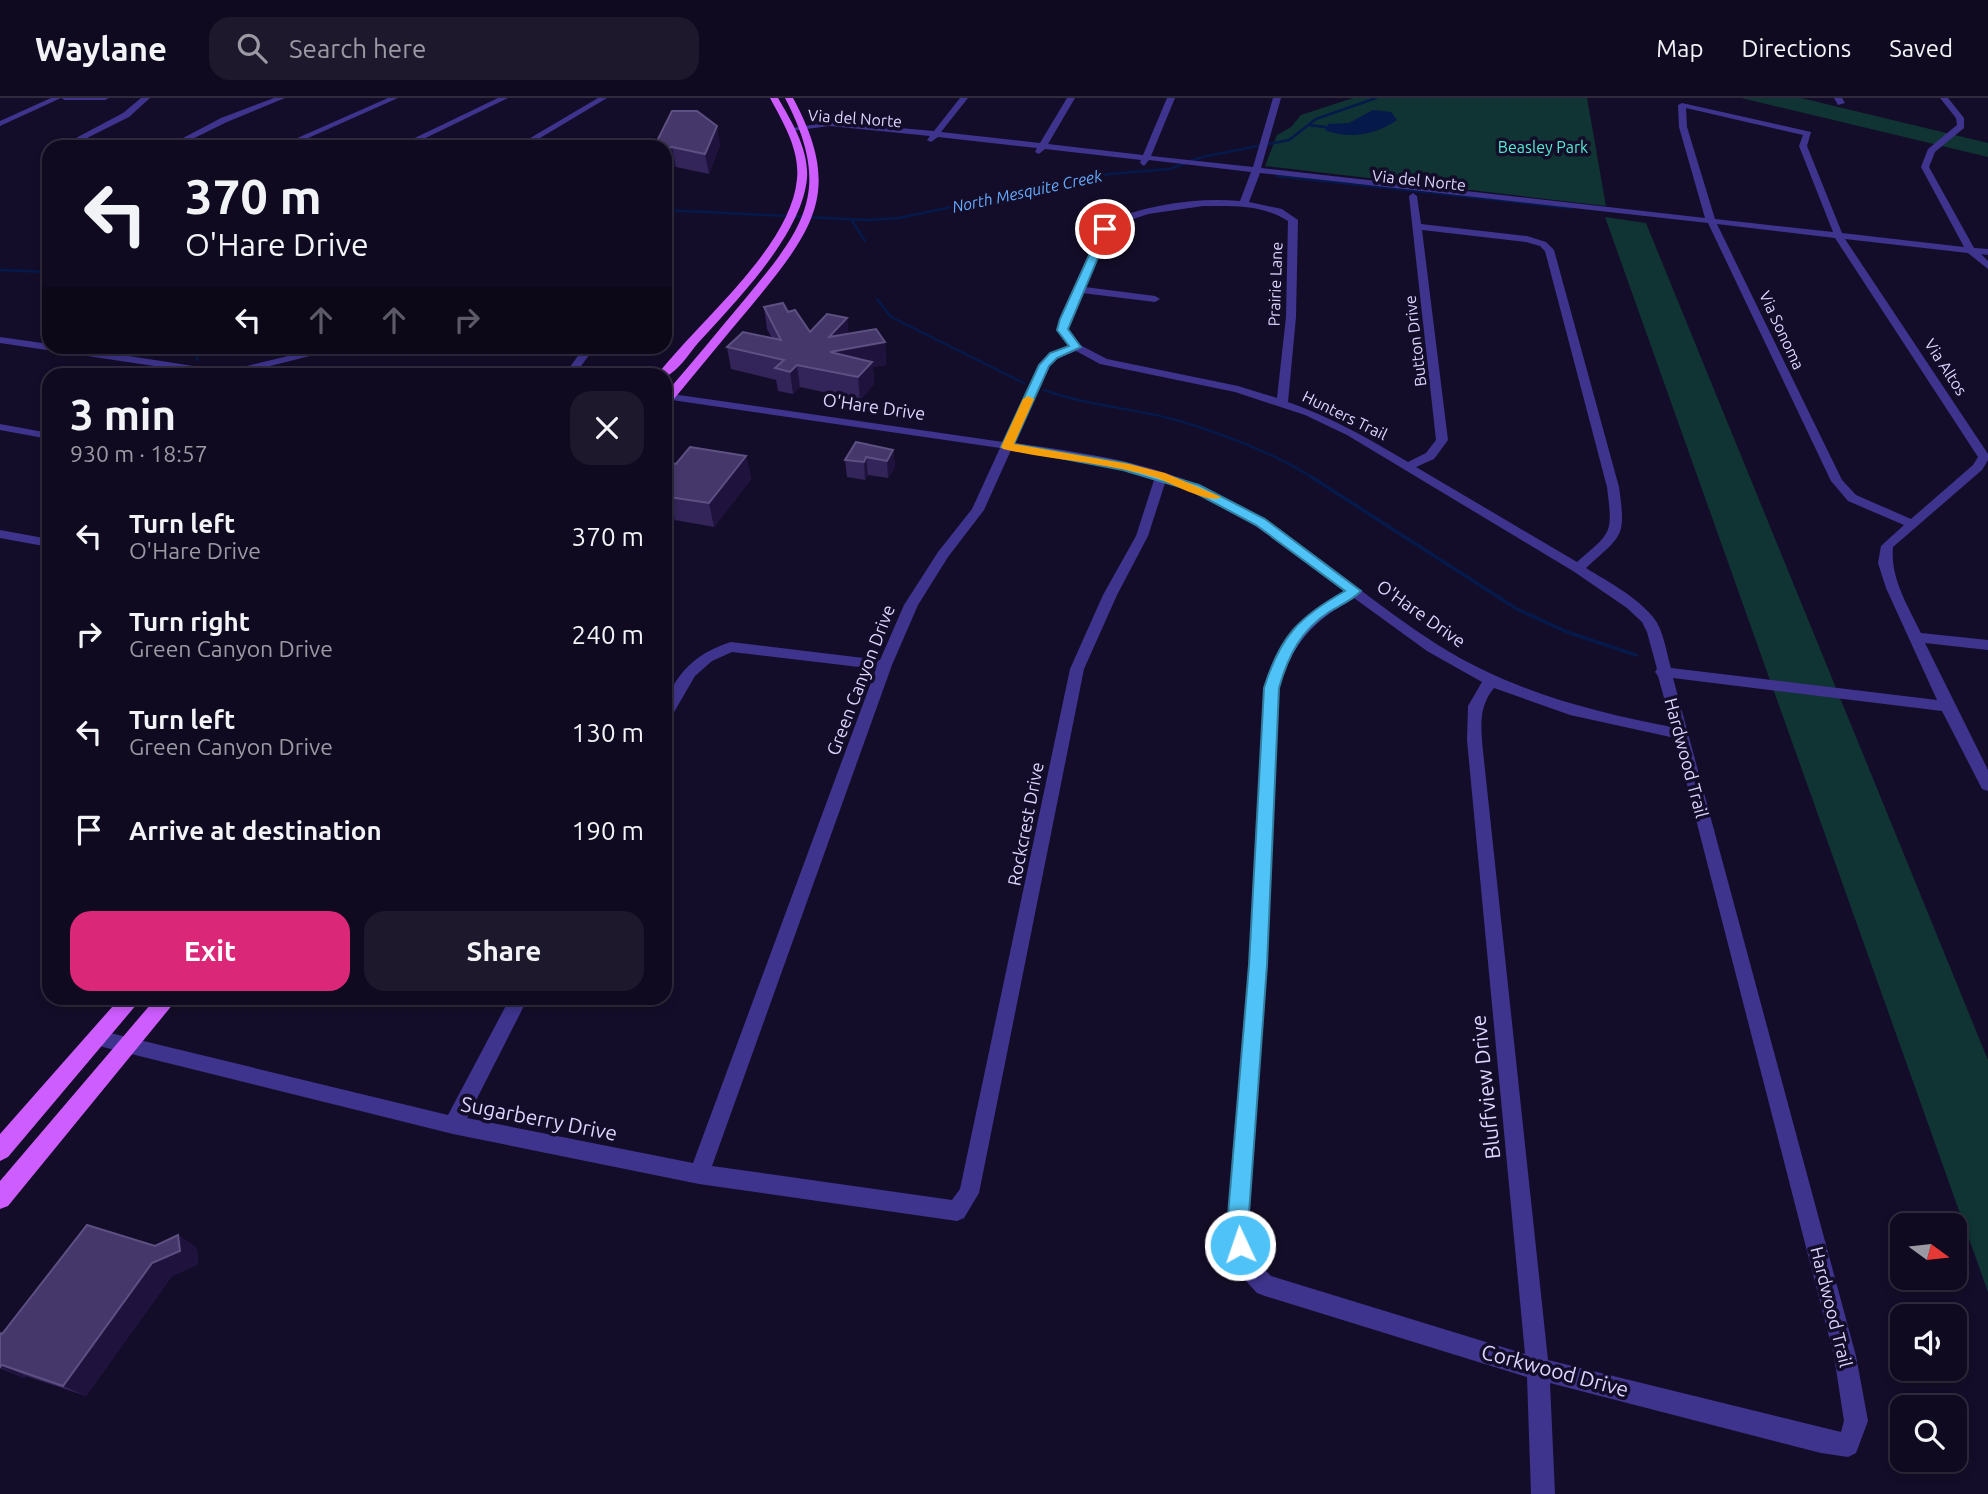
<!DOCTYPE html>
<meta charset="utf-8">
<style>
body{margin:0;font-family:Ubuntu,sans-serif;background:#1d182c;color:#f1f3f6;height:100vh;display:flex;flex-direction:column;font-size:26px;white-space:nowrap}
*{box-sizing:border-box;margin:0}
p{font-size:23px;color:#9b9aa4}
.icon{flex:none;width:38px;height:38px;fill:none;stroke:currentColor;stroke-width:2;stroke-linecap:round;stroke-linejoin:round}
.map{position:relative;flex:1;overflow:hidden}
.details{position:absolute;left:42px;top:270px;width:630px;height:637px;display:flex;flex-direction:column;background:#0f0a1f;border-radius:21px;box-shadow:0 4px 10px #0003,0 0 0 2px #2f2b3d}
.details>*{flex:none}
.top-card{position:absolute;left:42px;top:42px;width:630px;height:214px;border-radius:21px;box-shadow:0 4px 10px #0003,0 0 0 2px #2f2b3d;background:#0f0a1f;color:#f1f3f6;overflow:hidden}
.needle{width:46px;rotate:105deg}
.buttons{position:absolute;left:1890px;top:1115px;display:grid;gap:14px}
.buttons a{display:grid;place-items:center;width:77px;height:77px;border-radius:14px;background:#0f0a1f;box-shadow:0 4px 10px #0003,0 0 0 2px #2f2b3d;font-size:35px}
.pin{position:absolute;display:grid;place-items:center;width:60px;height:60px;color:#fff;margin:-30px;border:4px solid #fff;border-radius:50%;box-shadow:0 2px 7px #0007}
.me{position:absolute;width:77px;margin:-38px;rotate:357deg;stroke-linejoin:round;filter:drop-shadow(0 0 5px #0008)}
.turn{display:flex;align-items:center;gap:24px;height:147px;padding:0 28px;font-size:32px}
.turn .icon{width:91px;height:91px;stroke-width:2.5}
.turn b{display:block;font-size:49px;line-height:60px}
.lanes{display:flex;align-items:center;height:66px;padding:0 28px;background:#0003;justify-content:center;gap:35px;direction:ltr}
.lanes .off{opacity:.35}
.round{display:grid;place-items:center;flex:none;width:74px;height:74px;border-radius:21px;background:#1d182c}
.headline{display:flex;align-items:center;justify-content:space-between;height:119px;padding:0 28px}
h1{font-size:42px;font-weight:700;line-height:52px}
.cta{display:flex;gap:14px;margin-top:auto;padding:14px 28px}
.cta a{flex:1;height:80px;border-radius:21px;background:#db2777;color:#fff;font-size:28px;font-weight:700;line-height:80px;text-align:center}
.cta a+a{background:#1d182c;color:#f1f3f6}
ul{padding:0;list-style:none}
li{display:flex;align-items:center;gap:21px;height:98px;padding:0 28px}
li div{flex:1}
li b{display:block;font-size:26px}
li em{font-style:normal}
header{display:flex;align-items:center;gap:42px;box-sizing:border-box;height:98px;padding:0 35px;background:#0f0a1f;border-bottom:2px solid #2f2b3d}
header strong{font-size:33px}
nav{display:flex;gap:38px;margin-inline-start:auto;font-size:24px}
.search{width:490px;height:63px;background:#1d182c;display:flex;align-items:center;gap:18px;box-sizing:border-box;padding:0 24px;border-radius:21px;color:#9b9aa4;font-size:26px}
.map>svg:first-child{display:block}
.green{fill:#103334}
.water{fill:#05194b}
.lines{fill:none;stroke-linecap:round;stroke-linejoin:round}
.stream-far1{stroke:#05194b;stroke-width:2.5}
.stream{stroke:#05194b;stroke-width:3.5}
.minor{fill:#3e348d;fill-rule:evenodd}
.major{fill:#ce5dff;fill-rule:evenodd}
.wall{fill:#332459}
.shaded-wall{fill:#1f133e}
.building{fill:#45376a;stroke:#5d5082;stroke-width:2}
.route{fill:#4fc3f7;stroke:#337fa1;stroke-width:2}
.slow{fill:#f59e0b}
.labels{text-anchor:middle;stroke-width:7;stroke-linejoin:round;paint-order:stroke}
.far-street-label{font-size:16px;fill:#ddd6ff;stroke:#140d29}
.far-park-label{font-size:16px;fill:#55ecd1;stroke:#140d29}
.far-water-label{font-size:16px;font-style:italic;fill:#64acff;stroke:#140d29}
.street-label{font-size:18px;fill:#ddd6ff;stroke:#140d29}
.near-street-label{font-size:21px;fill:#ddd6ff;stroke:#140d29}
</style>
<header>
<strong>Waylane</strong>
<div class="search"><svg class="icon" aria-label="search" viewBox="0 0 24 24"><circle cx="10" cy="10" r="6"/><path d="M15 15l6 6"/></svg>Search here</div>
<nav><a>Map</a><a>Directions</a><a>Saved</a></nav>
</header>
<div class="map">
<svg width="1988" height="1396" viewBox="0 0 1988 1396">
<rect width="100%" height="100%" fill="#140d29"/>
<path class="green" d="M 1353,0 L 1587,0 L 1606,108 L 1265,68 L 1277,37 L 1291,29 L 1301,17 Z
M 1741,0 L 1801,0 L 1988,45 L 1988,59 Z
M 1605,119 L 1646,125 L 1988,962 L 1988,1194 Z"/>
<path class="water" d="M 1373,12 L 1391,14 L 1397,22 C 1378,36 1348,42 1325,32 L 1328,26 L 1349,25 Z"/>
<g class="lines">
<path class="stream-far1" d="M 1309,27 L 1325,29
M 1277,78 L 1571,110
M 665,112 L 866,122 L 899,120 L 1109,76 L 1170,71 L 1202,59 L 1289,42 L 1316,21 L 1376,0
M 851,121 L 865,143
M 0,172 L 49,174
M 877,201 L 891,219 L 1024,285
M 190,248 L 198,262
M 1044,292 C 1088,308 1135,310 1180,323 C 1226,337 1272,354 1313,380"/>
<path class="stream" d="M 1310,378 L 1517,511 L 1567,534 L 1636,557"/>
<path class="minor" d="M 51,0 L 61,0 L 0,28 L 0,23 Z
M 61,0 L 109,0 L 105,2 L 65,2 Z
M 141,0 L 150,0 L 129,19 L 69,49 L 59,49 L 123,15 Z
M 274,0 L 285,0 L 227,24 L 176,49 L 166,49 L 221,20 Z
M 388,0 L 398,0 L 288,49 L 277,49 Z
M 498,0 L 508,0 L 407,49 L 396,49 Z
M 598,0 L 607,0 L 525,49 L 515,49 Z
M 960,0 L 968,0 L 941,34 L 1040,45 L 1067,0 L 1075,0 L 1048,46 L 1143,57 L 1167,0 L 1175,0 L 1151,58 L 1253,69 L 1273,0 L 1281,0 L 1261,70 L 1705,120 L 1679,29 L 1678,7 L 1682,5 L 1811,34 L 1807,48 L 1842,135 L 1964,149 L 1921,69 L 1928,51 L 1957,27 L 1956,20 L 1940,0 L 1948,0 L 1964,20 L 1964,30 L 1935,54 L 1929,69 L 1974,150 L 1988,151 L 1988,157 L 1981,156 L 1988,163 L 1988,171 L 1968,155 L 1845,141 L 1988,356 L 1988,362 L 1982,372 L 1893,449 C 1890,480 1908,508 1921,535 L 1988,542 L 1988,552 L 1925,545 L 1988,672 L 1988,693 L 1982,691 L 1942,613 L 1673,580 L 1856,1258 L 1868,1323 L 1856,1355 L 1848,1359 L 1821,1355 L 1550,1285 L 1555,1396 L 1531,1396 L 1527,1279 L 1265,1198 L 1257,1195 L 1236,1172 L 1227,1129 L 1249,867 L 1264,590 C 1281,541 1300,519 1345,493 C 1289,450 1232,407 1166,382 L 1148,438 L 1117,497 L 1084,571 L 979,1095 L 964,1120 L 957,1123 L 699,1086 L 453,1036 L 91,946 L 89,940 L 91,934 L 98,932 L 448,1017 L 510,900 L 528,900 L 467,1020 L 693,1065 L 876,571 L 732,554 L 712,563 L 695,578 L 670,621 L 665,622 C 665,583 694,555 731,544 L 880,562 L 904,507 L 938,454 L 972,411 L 1000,350 L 665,301 L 665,295 L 1003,344 L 1040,265 L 1050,256 L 1070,248 L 1058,231 L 1060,221 L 1106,124 C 1147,107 1196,99 1240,103 L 1251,74 L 1149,62 L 1144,68 L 1140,65 L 1141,62 L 1045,51 L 1039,56 L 1035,54 L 1037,50 L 938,39 L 931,44 L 927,42 L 930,38 L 830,28 L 791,33 L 787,31 L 830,24 L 934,33 ZM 1686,10 L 1803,37 L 1799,48 L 1833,134 L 1715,121 L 1687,29 ZM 1260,75 L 1708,125 L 1831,383 L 1848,403 L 1904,427 L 1881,448 L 1878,465 L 1886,490 L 1937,602 L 1671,570 C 1666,554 1664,532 1653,519 C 1636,498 1608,484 1586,470 C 1623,436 1626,440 1619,389 L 1554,152 L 1546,144 L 1527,138 L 1421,126 L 1417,98 L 1413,95 L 1409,98 L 1436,342 L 1426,355 L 1408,364 C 1369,341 1331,319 1288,304 L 1296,219 L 1298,122 L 1282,111 L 1249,104 ZM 1203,108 C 1233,108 1262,106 1288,123 L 1286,219 L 1277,300 L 1238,288 L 1107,261 L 1080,247 L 1068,231 L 1082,195 L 1155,204 L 1160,201 L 1155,198 L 1085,189 L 1113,128 L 1148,116 ZM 1717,126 L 1835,140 L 1978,359 L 1973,367 L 1911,421 L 1856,397 L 1842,382 ZM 1422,132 L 1526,144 L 1540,148 L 1545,153 L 1607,389 C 1613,437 1612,433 1577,464 L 1416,369 L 1434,361 L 1448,342 ZM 1076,253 L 1100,266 L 1235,294 L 1305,317 L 1347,337 L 1573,473 L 1627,510 L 1642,524 L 1647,534 L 1657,571 L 1655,574 L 1658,578 L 1672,629 C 1588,613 1510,592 1438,547 C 1357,496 1289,426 1200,388 C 1141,362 1077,354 1014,345 L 1049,268 L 1058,260 ZM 1011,352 L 1090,364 L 1155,379 L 1136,438 L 1103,497 L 1070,571 L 960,1091 L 952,1102 L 712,1068 L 892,567 L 918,507 L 948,459 L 984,412 ZM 1354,500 L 1427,553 L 1482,584 L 1468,608 L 1467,642 L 1525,1256 L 1271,1178 L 1253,1160 L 1247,1129 L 1267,867 L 1278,590 C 1294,544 1312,524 1354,500 ZM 1494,590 L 1570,617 L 1675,640 L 1834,1258 L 1844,1323 L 1841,1334 L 1548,1262 L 1483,653 C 1481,630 1478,609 1494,590 Z
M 1834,0 L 1842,0 L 1845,5 L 1838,7 Z
M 0,239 L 49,246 L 49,248 L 64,248 L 226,273 L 329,248 L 350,248 L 238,276 L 208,276 L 0,245 Z
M 585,248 L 596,248 L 575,276 L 565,276 Z
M 0,326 L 49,335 L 49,341 L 0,332 Z
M 0,432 L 49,441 L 49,449 L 0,440 Z"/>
<path class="major" d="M 770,0 L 778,0 C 792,24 809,52 807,80 C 802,137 735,204 698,245 C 689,256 678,273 665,279 L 665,276 L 658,276 C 699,223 791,149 797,81 C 800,52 783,24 770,0 Z
M 785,0 L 793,0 C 844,94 813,132 752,207 C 724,240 697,273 669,307 L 665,308 L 665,296 C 692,265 718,233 745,201 C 805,129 833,92 785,0 Z
M 120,900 L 142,900 L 8,1059 L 0,1063 L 0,1036 Z
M 156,900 L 178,900 L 8,1108 L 0,1111 L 0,1083 Z"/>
</g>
<path class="wall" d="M 720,47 L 709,76 L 676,69 L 665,49 Z
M 764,209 L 788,214 L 810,234 L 847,220 L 848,236 L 885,244 L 886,267 L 873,269 L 874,286 L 860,302 L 800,289 L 793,296 L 778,293 L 776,282 L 731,271 L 727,249 L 772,240 L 767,231 Z
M 893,352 L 895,369 L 888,380 L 868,377 L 865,382 L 847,379 L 845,362 Z
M 746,358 L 751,381 L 714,429 L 675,422 L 672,427 L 665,426 L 665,364 L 676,366 Z
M 178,1137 L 197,1150 L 198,1166 L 172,1178 L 86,1298 L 26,1278 L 24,1280 L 0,1270 L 0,1235 L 2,1236 L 155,1148 Z"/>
<path class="shaded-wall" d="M 717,28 L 720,47 L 709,76 L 705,56 Z
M 672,49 L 676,69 L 665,72 L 665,51 Z
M 847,220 L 849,242 L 885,244 L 886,267 L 873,269 L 874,286 L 860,302 L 858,279 L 832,274 L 829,239 Z
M 797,267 L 800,289 L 793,296 L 790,274 Z
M 893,352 L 895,369 L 888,380 L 887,363 Z
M 746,358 L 751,381 L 714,429 L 709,405 Z
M 866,359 L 868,377 L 865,382 L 864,364 Z
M 669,399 L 675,422 L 672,427 L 666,403 Z
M 178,1137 L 197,1150 L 198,1166 L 172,1178 L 86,1298 L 63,1288 L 152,1165 Z
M 2,1267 L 26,1278 L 24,1280 L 0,1269 Z"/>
<path class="building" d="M 672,13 L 697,13 L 717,28 L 705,56 L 672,49 L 665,51 L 665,49 L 654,49 Z
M 783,205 L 788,214 L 795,212 L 810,234 L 827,216 L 847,220 L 829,239 L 876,231 L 885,244 L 830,254 L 872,264 L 858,279 L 797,267 L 790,274 L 775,270 L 784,262 L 727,249 L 743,234 L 781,242 L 764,209 Z
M 856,344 L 893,352 L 887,363 L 866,359 L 864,364 L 845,362 Z
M 690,349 L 746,358 L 709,405 L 669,399 L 665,403 L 665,364 L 676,366 Z
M 87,1127 L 155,1148 L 178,1137 L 180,1153 L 152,1165 L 63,1288 L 2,1267 L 0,1269 L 0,1235 L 2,1236 Z"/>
<path class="route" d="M 1105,128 L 1110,131 L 1068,231 L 1081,249 L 1057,260 L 1049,268 L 1014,346 L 1125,365 L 1199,387 L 1265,421 L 1361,493 C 1353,502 1340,507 1329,514 C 1301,532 1288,558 1279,590 L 1267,867 L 1248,1129 L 1251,1147 L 1248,1154 L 1240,1158 L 1233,1154 L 1227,1129 L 1249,867 L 1264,590 C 1280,538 1299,519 1345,493 L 1256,427 L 1190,392 L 1123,372 L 1001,349 L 1039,267 L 1050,255 L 1069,248 L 1057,232 L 1060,221 L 1101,131 Z"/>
<path class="slow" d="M 1028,298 L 1034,301 L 1014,346 L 1129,366 L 1165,375 L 1221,399 C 1211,407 1171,385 1157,380 C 1107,364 1053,363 1003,351 L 1001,349 L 1023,301 Z"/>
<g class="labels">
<g class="far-street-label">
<text transform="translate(855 20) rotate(4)" y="6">Via del Norte</text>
<text transform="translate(1419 82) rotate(6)" y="6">Via del Norte</text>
<text transform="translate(1275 186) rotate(-88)" y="6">Prairie Lane</text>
<text transform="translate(1782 232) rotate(65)" y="6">Via Sonoma</text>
<text transform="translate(1415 243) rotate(-97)" y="6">Button Drive</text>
<text transform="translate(1946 269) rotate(57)" y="6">Via Altos</text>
<text transform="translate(1345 317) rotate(26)" y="6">Hunters Trail</text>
</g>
<g class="far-park-label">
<text x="1543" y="55">Beasley Park</text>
</g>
<g class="far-water-label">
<text transform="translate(1027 93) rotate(-12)" y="6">North Mesquite Creek</text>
</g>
<g class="street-label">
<text transform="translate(874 309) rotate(8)" y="6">O'Hare Drive</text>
<text transform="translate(1421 516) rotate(35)" y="6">O'Hare Drive</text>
<text transform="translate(861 582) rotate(-69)" y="6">Green Canyon Drive</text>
<text transform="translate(1686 660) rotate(75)" y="6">Hardwood Trail</text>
<text transform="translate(1026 726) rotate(-79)" y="6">Rockcrest Drive</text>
<text transform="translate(1831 1209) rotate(76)" y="6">Hardwood Trail</text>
</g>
<g class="near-street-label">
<text transform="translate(1486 989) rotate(-96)" y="7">Bluffview Drive</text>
<text transform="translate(539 1021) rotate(11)" y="7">Sugarberry Drive</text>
<text transform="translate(1555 1273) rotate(15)" y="7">Corkwood Drive</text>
</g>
</g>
</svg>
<div class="buttons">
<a><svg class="needle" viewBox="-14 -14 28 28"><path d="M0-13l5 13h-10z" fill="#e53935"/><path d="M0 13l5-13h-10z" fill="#9b9aa4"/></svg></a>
<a><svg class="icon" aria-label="sound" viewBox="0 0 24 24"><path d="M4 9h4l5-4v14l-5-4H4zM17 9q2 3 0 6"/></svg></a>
<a><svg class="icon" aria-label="search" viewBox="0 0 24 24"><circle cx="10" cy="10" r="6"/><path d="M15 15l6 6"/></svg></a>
</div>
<div class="pin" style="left:1105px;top:131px;background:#d93025"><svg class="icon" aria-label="arrive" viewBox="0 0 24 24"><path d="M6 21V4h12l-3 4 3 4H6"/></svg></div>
<svg class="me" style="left:1240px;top:1147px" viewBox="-20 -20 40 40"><circle r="17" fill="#4fc3f7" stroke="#fff" stroke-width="3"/><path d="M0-11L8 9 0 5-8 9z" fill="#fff"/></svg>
<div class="top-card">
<div class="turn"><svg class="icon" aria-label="left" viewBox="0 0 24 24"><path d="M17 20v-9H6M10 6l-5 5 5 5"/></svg><div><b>370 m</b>O'Hare Drive</div></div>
<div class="lanes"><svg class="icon" aria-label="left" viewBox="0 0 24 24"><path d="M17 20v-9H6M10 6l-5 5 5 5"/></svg><svg class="icon off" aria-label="ahead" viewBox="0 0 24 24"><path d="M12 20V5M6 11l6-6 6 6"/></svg><svg class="icon off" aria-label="ahead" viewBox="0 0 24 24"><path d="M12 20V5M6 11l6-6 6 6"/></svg><svg class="icon off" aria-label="right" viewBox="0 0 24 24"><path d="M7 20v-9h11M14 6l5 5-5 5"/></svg></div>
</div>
<section class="details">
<div class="headline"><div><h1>3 min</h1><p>930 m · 18:57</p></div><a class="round"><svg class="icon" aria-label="close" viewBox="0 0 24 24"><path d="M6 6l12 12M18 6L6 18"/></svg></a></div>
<ul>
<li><svg class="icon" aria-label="left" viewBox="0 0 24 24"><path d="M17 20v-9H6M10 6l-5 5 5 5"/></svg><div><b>Turn left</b><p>O'Hare Drive</p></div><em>370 m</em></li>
<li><svg class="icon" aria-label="right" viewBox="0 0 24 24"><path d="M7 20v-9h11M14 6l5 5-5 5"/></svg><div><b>Turn right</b><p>Green Canyon Drive</p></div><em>240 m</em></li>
<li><svg class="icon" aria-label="left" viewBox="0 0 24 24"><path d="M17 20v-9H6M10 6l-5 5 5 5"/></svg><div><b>Turn left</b><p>Green Canyon Drive</p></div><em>130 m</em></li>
<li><svg class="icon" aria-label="arrive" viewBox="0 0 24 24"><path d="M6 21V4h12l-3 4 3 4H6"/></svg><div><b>Arrive at destination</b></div><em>190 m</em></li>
</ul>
<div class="cta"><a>Exit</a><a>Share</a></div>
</section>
</div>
